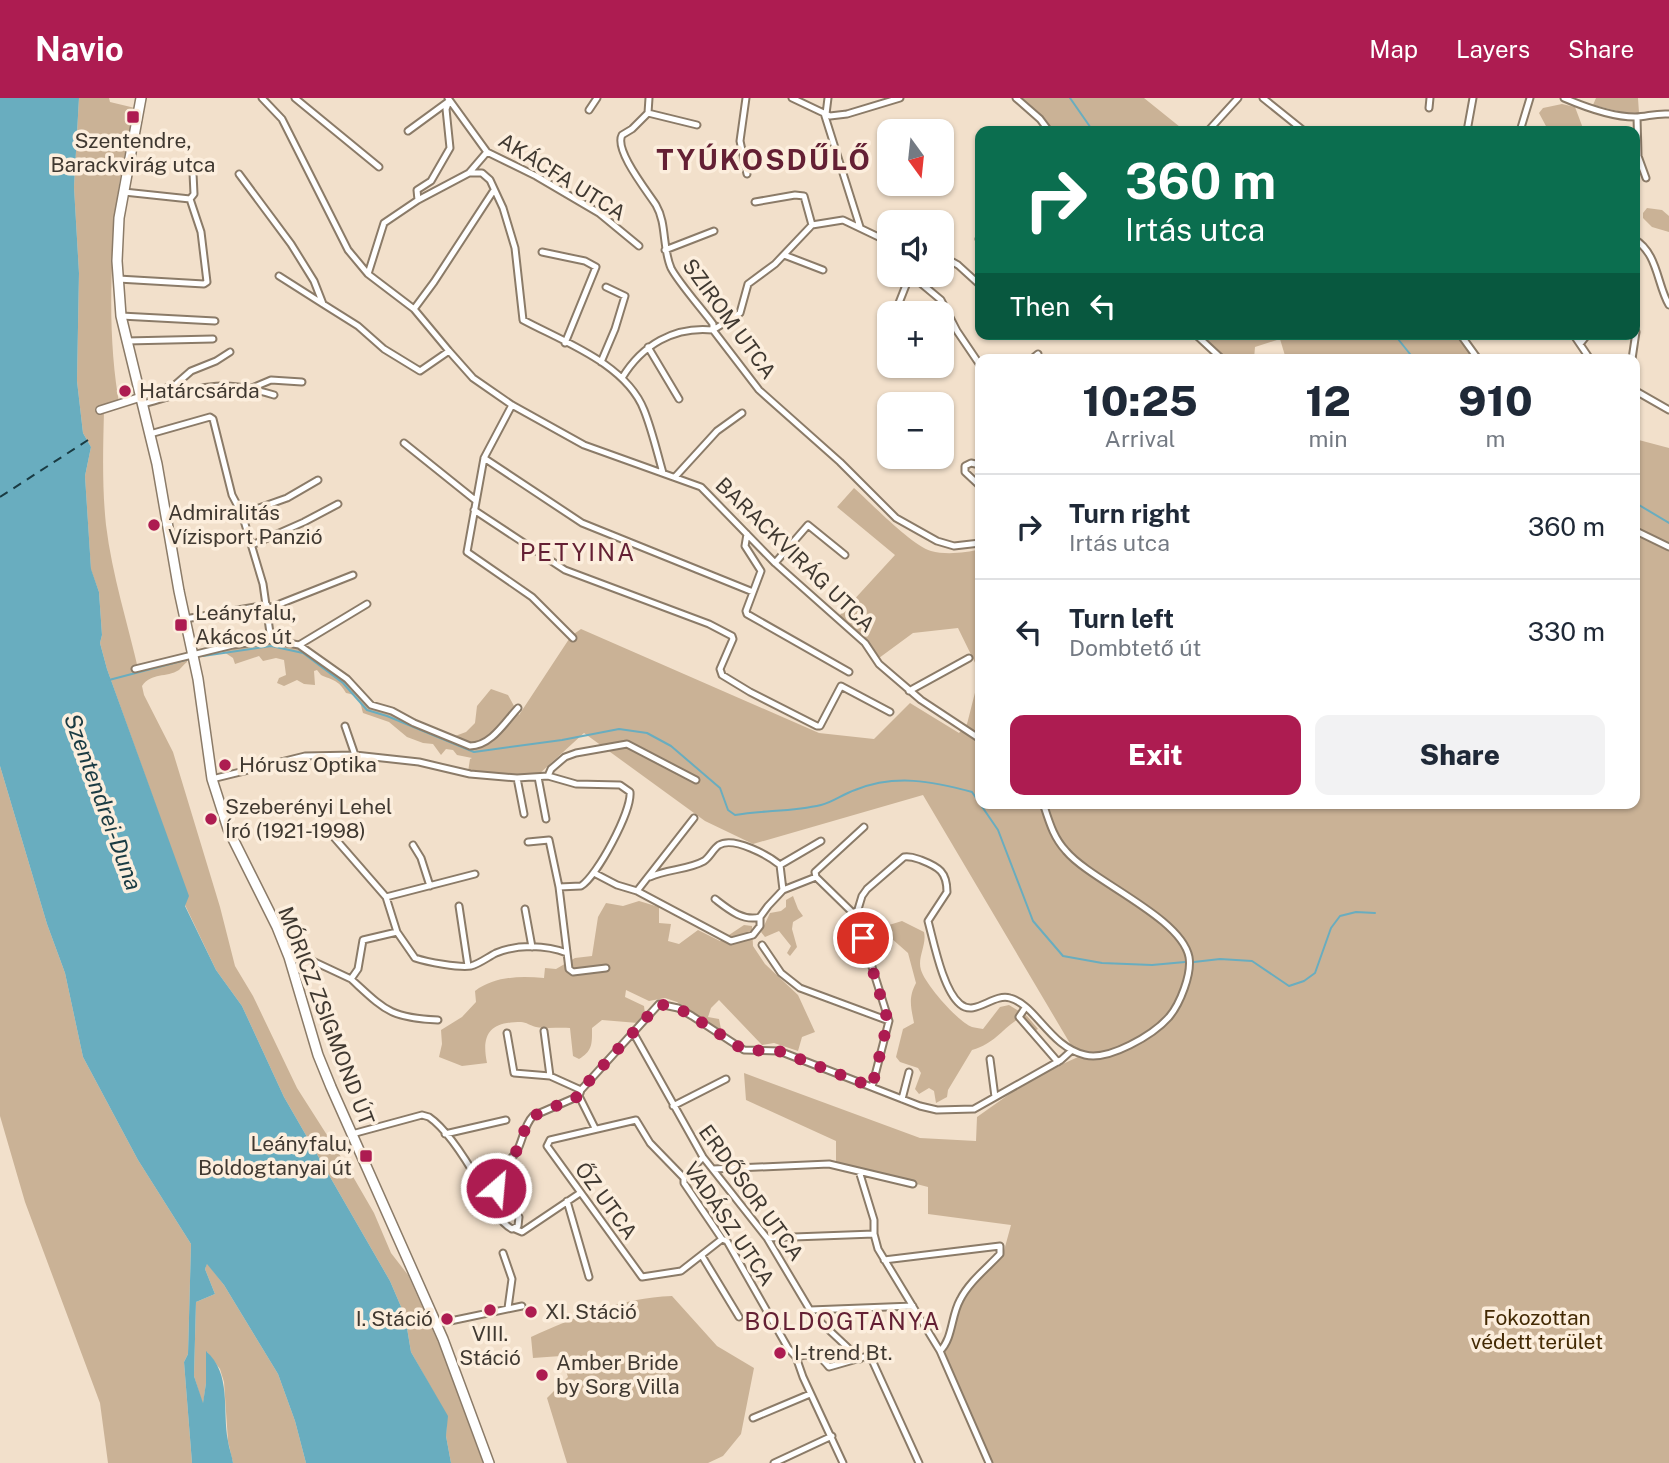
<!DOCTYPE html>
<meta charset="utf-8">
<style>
body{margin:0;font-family:"Public Sans",sans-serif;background:#f2f2f3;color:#1f2937;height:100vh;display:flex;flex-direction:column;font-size:26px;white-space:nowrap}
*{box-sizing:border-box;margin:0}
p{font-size:23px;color:#747a83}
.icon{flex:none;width:38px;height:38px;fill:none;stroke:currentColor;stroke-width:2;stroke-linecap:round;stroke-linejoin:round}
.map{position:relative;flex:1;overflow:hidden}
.panel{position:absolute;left:975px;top:256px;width:665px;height:455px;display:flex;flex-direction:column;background:#fff;border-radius:14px;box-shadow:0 2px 5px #0004}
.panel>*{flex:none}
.banner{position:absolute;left:975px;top:28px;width:665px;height:214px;border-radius:14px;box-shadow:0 2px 5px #0004;background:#0b6e4f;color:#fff;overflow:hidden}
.needle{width:46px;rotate:165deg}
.fabs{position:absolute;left:877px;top:21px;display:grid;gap:14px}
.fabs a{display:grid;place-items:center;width:77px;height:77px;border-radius:14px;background:#fff;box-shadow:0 2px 5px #0004;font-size:35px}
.pin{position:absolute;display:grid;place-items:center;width:60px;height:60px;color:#fff;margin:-30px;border:4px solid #fff;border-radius:50%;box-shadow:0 2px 7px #0007}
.me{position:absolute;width:77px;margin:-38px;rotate:27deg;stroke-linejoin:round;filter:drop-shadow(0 0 5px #0008)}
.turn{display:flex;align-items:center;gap:24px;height:147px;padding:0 35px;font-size:32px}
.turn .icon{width:91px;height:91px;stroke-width:2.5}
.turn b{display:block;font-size:49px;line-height:60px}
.then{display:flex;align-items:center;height:66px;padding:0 35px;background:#0003;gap:14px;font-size:26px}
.eta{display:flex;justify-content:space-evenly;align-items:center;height:119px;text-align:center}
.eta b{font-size:42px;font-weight:800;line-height:49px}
.primary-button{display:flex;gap:14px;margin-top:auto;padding:14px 35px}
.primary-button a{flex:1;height:80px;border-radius:14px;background:#ad1c51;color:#fff;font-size:28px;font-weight:800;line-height:80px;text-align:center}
.primary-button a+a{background:#f2f2f3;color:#1f2937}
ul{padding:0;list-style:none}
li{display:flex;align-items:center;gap:21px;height:105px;padding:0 35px;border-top:2px solid #e0e1e3}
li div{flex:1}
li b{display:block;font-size:26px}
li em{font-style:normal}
header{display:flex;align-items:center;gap:42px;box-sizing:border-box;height:98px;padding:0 35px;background:#ad1c51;color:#fff}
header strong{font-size:33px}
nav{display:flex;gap:38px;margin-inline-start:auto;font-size:24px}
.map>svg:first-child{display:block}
.green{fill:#cab296}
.water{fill:#69adbf}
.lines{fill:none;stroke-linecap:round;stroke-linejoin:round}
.stream{stroke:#69adbf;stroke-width:2}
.ferry{stroke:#1a3b43;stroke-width:2;stroke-dasharray:9 7;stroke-linecap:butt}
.minor-casing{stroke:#8b7b68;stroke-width:9}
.tertiary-casing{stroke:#8b7b68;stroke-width:10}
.primary-casing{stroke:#8b7b68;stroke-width:12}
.minor{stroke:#fff;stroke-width:5}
.tertiary{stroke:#fff;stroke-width:7}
.primary{stroke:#fff;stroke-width:9}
.route{stroke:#ad1c51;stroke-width:12;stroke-dasharray:0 21.6}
.poi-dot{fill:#ad1c51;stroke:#fceedd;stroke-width:2.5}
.labels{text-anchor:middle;stroke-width:7;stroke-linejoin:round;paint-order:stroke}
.poi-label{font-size:21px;fill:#403931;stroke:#fceedd;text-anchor:start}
.street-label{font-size:21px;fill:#403931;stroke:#fceedd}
.park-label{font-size:21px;fill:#432a04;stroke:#fceedd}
.water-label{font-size:23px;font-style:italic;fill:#1a3b43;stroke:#fceedd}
.quarter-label{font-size:24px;letter-spacing:2px;fill:#642034;stroke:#fceedd}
.district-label{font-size:28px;font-weight:bold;letter-spacing:2px;fill:#642034;stroke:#fceedd}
</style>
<header>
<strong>Navio</strong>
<nav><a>Map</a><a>Layers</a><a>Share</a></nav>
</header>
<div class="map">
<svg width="1669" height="1365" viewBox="0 0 1669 1365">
<rect width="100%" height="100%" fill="#f2e0cb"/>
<path class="green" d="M 79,0 L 109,0 L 110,4 L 135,10 C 128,43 119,77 116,111 C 110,176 108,246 120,310 L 104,313 C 103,352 102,389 106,427 C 112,477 128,526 139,575 L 144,571 L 187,560 L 187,564 C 184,566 182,569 179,572 C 166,580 152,574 142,588 L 144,597 L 173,654 L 220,809 L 235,868 L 253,898 L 297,990 L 348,1070 L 374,1115 L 391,1155 L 408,1177 L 441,1251 L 483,1365 L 451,1365 L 446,1338 L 447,1318 L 411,1254 L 405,1218 L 390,1183 L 284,999 L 242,908 L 216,872 L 185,807 L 188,798 L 107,571 L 100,545 L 102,537 L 99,494 L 91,472 L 85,378 L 91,349 L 83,335 L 77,283 L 79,175 L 74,89 Z
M 1016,0 L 1144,0 L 1185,33 L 1049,33 Z
M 1596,0 L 1638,0 L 1639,15 L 1634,17 L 1593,7 Z
M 1562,6 L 1575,9 L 1584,33 L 1543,33 L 1547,30 L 1539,15 L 1543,10 Z
M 1647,110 L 1662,112 L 1669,118 L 1669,134 L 1652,129 L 1643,120 L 1643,115 Z
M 1208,236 L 1460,236 L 1478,261 L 1286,261 L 1280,241 L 1255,249 L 1254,261 L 1225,261 L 1205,241 Z
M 1635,341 L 1669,350 L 1669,1365 L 992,1365 L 943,1260 L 964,1194 L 1002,1160 L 1011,1127 L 928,1116 L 928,1089 L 836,1065 L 836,1043 L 746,1002 L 744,975 L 920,1040 L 976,1043 L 977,1019 L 1032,980 L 1078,959 L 923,697 L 753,746 L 705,723 L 584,635 L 538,677 L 468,674 L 470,661 L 472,660 L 457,657 L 453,652 L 446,651 L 441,657 L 433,646 L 423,645 L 407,639 L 389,624 L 363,615 C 360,603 359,597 346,595 C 339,582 332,582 321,577 L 317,572 L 314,573 L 315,587 L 304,586 L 297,582 L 284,588 L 277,585 L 279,580 L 286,577 L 284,562 L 276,560 L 263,563 L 259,558 L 235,566 L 233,560 L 221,552 L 271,545 L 297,549 L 321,564 L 349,586 L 367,607 L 392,616 L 447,641 L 466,634 L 475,625 L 477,608 L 491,591 L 508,597 L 519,617 L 571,538 L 581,531 L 819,635 L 874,641 L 910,605 L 959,635 L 967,626 L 980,575 L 958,530 L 913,535 L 879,560 L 839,518 L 895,457 L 837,409 L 854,390 C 871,405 911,447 931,453 C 945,457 966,455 980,451 L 980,705 L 1634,705 Z
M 0,668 L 47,826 L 65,875 L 83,959 L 138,1062 L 191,1146 L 188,1256 L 184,1264 L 192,1365 L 108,1365 L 100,1305 L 25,1104 L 0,1018 Z
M 793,798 L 798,811 L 803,818 L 793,824 L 792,831 L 797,849 L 790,858 L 787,855 L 791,848 L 779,833 L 765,839 L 761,834 L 770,815 L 781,813 L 786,809 L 786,802 Z
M 639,803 L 659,809 L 659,825 L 671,826 L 668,843 L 679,846 L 698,832 L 720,843 L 744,827 L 752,828 L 753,848 L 765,866 L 798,897 L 815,934 L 802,939 L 798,953 L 774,945 L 762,947 L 719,902 L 711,910 L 708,919 L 719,921 L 722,936 L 677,904 L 665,900 L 649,903 L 626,892 L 625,899 L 644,908 L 645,916 L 638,925 L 602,922 L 592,930 C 592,945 593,953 579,961 L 573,958 L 570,930 C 559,929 546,931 536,929 C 531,928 526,924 521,924 C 490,924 481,936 487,965 L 462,968 L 439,959 L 442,946 L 441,932 L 462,919 L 476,904 L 475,893 C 495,878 520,878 544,880 L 545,870 L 556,871 L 575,860 L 592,858 L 598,819 L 606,805 L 623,808 Z
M 902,823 L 924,834 C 927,847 917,859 921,872 C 925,886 958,924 972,929 C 975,930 979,930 983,931 L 1000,909 L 1009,907 L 1027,918 L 1038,931 L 1033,934 L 1018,921 C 999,934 995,945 972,952 L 948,992 L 947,999 L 936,1005 L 934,993 L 929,990 L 919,996 L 915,991 L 921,975 L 918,970 L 900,964 L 896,959 L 903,931 L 914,925 C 911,909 908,900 916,885 L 908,855 L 891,840 L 889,827 Z
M 207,1165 L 224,1187 L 278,1276 L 295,1323 L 306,1365 L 233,1365 L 228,1343 L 224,1284 L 220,1271 L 207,1254 L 206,1285 L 203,1307 L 194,1278 L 196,1204 L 215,1196 L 205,1171 Z
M 672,1198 L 717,1248 L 754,1270 L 741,1336 L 723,1358 L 708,1365 L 567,1365 L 547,1300 L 568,1279 L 561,1258 L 533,1260 L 531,1239 C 578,1218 621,1200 672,1198 Z"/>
<path class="water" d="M 0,0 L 79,0 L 74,89 L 79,175 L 77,283 L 83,335 L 91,349 L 85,378 L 91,471 L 99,494 L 102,537 L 100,545 L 107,571 L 189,798 L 185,808 L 216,872 L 242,908 L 284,999 L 390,1183 L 405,1218 L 411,1254 L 448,1318 L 446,1338 L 451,1365 L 306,1365 L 295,1323 L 278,1276 L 224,1187 L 207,1166 L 205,1171 L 215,1196 L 196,1204 L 194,1278 L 203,1305 L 206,1285 L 206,1253 C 232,1276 222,1312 228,1343 C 229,1350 232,1358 233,1365 L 192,1365 L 184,1264 L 188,1256 L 191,1146 L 138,1062 L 83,959 L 65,875 L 47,826 L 0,668 Z"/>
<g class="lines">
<path class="stream" d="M 1070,0 L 1093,33
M 1394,236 L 1414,261
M 1634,404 L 1669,425
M 203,558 L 271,548 L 303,555 L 343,585 L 367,612 L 387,618 L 474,654 L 562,642 L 619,631 L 647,635 L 671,648 L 720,690 L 728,712 L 735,717 C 763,712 792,714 821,707 C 833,704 843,696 855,692 C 895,676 932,683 972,694 L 998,732 L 1033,823 L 1063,858 L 1102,865 L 1152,867 L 1185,864
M 109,582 L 189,561
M 1194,864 L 1220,861 L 1252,863 L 1289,888 L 1304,883 L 1315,875 L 1331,830 L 1340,818 L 1356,814 L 1375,815"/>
<path class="ferry" d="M 0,399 L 88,342"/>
<g class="minor-casing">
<path id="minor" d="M 262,0 L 282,21 L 348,152 L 368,176 L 414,211 L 449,253 L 473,280 L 512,307 L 584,347 L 701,389 L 775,465 L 865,545 L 879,566 L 921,602 L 980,641
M 295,0 L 379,69
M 448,0 L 487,54 L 536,78 L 599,115 L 639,148
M 649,0 L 648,15 L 632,31 L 622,37 C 614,52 647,93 656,107 C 667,126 662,149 671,170 C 678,184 702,211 713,226 L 713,232 L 759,292 L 840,364 L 896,420 L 937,443 L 954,448 L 980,445
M 746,0 L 740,43 L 747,76
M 792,0 L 830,18 L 847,16 L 900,0
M 1016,0 L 1040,21 L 1049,33
M 1263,0 L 1304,33
M 1564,0 C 1585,9 1612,19 1635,19 C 1647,19 1654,15 1669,16
M 1429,10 L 1430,0
M 589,12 L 597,0
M 648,15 L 697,27
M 824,15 L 860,129
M 826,16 L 828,0
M 1637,19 L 1638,58 L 1646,80
M 408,33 L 449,3
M 1208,33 L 1238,0
M 1467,33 L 1473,0
M 1520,33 L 1530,0
M 469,75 L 487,54
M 239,76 L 291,146 L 314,183 L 323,206 L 358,228 L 384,251 L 420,273 L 449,253
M 124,94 L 190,101
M 418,102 L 417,92 L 431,83 L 450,50 L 446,11 L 449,3
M 755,104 L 795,97 L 804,98 L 812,127
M 979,141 L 980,139
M 1634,141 C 1658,155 1657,187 1669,207
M 665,152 L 714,133
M 542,154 L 585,163 L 596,169 L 565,245
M 784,157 L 823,172
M 942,158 L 958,167 L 980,187
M 368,176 L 384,125 L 418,102 L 469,75 L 482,75 L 490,82 L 503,110 L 515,150 L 523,222 C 564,244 626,266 644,312 C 652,332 657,354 663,375
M 911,177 L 941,202 L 957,233 L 980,267
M 279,178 L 323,206
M 118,181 L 204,186 L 207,184 L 201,134 L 190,101 L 194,96 L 193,75
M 414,211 L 434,184 L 494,92
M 895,215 L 910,177
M 121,218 L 215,223
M 713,232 L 740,215 L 748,186 L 775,166 L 812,127 L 843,122 L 889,144
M 1195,236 L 1222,261
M 1460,236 L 1478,261
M 1573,236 L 1590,261
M 126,243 L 213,241
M 1580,246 L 1588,236
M 648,249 L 679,301
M 1032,261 L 1038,256
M 1632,261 L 1636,234
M 601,264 L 615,231 L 625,198 L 606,189
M 622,280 C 642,247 674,228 713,232
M 252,290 L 271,282 L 302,284
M 1634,292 L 1669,312
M 141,299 L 175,287 L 191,273 L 216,263 L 230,254
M 143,306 C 198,291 216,279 274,297
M 512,307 L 484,360 L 467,454 L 532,499 L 573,540
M 150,336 L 210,319 L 213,321 L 232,397 L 242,416 L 263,486 L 271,542
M 404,345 L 475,402
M 484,360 L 582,425 L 753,494
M 980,367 L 971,365 L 965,368 L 965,374 L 980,388
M 675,379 L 717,333 L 742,315
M 474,412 L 565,472 L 709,526 L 732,538 L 733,541 L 720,571 L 722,577 L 750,594 L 817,628 L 820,628 L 841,588 L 890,614
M 242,416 L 287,400 L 318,382
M 1634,432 L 1669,449
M 747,436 L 745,448 L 761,473 L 746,513 L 747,516 L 849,574
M 252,447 L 304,424 L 338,406
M 775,465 L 808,427 L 845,457
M 267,511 L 353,477
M 185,521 L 267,507
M 299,547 L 367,506
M 135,571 L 233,547 L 271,542 L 299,547 L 347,581 L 371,607 L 392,613 L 414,625 L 470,648 C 491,648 505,624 518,610
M 909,593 L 969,560
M 345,628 L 355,657
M 548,678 L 551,671 L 565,659 L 576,655 L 627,646 L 696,682
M 538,679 L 546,721
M 517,680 L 524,716
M 212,681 L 305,658 L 355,657 L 419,664 L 470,676 L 517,680 L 548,678 L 576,686 L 620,687 L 630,694 C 632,713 597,778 581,788 L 559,789
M 332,737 L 386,799 L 397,834
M 528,744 L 549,742 L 559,789 L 569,871 L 573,874 L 606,870
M 413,747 L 421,760 L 430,788
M 780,767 L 821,743
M 594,775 L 617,787 L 637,793 L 731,843 L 753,837 L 760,828 L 760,819 L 768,808 L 783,792 L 816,779
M 650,779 C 667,771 688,772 704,763 C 710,759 713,751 719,747 C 734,738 769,758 780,767 L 783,792
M 816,779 L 815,774 L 864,729
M 816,779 L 856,818
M 637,793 L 694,720
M 386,799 L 475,776
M 715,801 C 728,811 743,824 760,819
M 459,808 L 468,868
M 525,811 L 532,849
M 762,847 L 781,875 L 800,890 L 889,923
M 289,859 L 302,858 L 351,881 L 358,871 L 363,842 L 397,834 L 415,860 C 427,864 459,870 471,868 C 479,866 488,859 496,855 C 517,846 546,847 567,855
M 351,881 C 385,912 390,920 438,922
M 1025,910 L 1019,919 L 1058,964
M 544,933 L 550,978
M 507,935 L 514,975 L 550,978 L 581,992
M 634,936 L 703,1059 L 767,1140 L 813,1217 L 860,1261
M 990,961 L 995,999
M 872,989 L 889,923 L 856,818 L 862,798 L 867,791 L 904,759 C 911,758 915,760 921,762 C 939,769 947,774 947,794 L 928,823 C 934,845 943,892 960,906 C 975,919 993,895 1010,900 C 1036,907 1050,949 1085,957 C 1109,963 1153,937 1169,919 C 1180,906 1192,876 1189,859 C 1181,819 1091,783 1066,753 C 1053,739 1049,723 1043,705
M 579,998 L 595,1030
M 902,1001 L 909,974
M 673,1008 L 726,981
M 352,1036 L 422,1017 L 429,1019 C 448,1032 468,1065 480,1086 C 488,1101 497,1123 512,1131 L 518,1128 L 519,1119 C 508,1107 485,1094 499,1074 C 504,1066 512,1061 517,1053 C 523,1042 524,1027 533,1018 L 579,998 L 581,992 L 659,906 L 678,910 L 692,918 L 744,952 L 779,953 L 920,1008 L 937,1012 L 974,1011 L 1061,962 L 1071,953
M 445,1036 L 506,1022
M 713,1071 L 829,1066 L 913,1086
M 859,1073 L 874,1122 L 874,1136 L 878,1151 L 940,1253 L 989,1365
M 684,1080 L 703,1059
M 567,1103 L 589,1179
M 515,1131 L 522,1134 L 580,1095
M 767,1140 L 874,1136
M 722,1141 L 681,1173 L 642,1179 L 547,1048 L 550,1042 L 636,1022 L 650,1045 L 684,1080 L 684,1085 L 722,1141 L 727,1143 L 788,1250 L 796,1259 L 803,1279 L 843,1365
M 503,1155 L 512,1181 L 508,1210
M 702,1158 L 739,1219
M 884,1162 L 1000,1148 L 1000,1156 C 987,1170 969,1184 960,1202 C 951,1218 953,1240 940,1253
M 810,1212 L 913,1208
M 436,1226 L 522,1208
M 796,1259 C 813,1255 818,1255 829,1269 L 864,1259 L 872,1262 L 919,1365
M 753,1320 L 810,1296
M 774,1365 L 832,1338"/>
</g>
<g class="tertiary-casing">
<path id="tertiary" d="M 100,312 L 141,299"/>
</g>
<g class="primary-casing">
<path id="primary" d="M 141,0 L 119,120 L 117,163 L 121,218 L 157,366 L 179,493 L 198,581 L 212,681 L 228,731 L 277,829 L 289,859 L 318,957 L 331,989 L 443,1241 L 489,1365"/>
</g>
<use href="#minor" class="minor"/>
<use href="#tertiary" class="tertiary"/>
<use href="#primary" class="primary"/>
</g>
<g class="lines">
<path class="route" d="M 496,1090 C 495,1073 507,1068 515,1055 C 523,1044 523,1028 533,1018 L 579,998 L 581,992 L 659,906 L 678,910 L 692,918 L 744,952 L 779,953 L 872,989 L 888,923 L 863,840"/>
</g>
<g class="poi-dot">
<rect x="126" y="12" width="14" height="14" rx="3.5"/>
<circle cx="125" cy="293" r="7"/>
<circle cx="154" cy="427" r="7"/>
<rect x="174" y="520" width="14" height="14" rx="3.5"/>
<circle cx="225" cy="667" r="7"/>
<circle cx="211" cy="721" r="7"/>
<rect x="359" y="1051" width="14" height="14" rx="3.5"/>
<circle cx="490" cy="1212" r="7"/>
<circle cx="531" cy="1214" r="7"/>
<circle cx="447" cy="1221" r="7"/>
<circle cx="780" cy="1255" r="7"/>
<circle cx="542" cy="1277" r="7"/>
</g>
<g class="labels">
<g class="poi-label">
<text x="133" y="50" text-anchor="middle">Szentendre,<tspan x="133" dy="24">Barackvirág utca</tspan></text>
<text x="139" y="300">Határcsárda</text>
<text x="168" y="422">Admiralitás<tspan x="168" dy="24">Vízisport Panzió</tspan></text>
<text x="195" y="522">Leányfalu,<tspan x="195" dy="24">Akácos út</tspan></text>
<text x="239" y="674">Hórusz Optika</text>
<text x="225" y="716">Szeberényi Lehel<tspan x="225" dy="24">Író (1921-1998)</tspan></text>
<text x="352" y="1053" text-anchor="end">Leányfalu,<tspan x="352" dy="24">Boldogtanyai út</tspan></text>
<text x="545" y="1221">XI. Stáció</text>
<text x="433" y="1228" text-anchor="end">I. Stáció</text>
<text x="490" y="1243" text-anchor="middle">VIII.<tspan x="490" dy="24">Stáció</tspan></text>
<text x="794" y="1262">I-trend Bt.</text>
<text x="556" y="1272">Amber Bride<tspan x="556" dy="24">by Sorg Villa</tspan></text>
</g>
<g class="street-label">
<text transform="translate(562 79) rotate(32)" y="7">AKÁCFA UTCA</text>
<text transform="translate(729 221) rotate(54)" y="7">SZIROM UTCA</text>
<text transform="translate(795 457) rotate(44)" y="7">BARACKVIRÁG UTCA</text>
<text transform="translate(326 918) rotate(69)" y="7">MÓRICZ ZSIGMOND ÚT</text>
<text transform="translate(751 1095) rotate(54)" y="7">ERDŐSOR UTCA</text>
<text transform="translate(606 1103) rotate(54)" y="7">ŐZ UTCA</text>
<text transform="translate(729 1126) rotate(56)" y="7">VADÁSZ UTCA</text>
</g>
<g class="park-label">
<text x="1537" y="1227">Fokozottan<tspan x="1537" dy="24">védett terület</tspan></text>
</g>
<g class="water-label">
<text transform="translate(103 704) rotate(70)" y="8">Szentendrei-Duna</text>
</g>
<g class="quarter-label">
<text x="578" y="463">PETYINA</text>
<text x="843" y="1232">BOLDOGTANYA</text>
</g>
<g class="district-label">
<text x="764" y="72">TYÚKOSDŰLŐ</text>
</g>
</g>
</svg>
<div class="fabs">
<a><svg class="needle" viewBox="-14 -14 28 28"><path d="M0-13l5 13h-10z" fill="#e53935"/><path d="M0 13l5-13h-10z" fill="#747a83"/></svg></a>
<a><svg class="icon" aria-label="sound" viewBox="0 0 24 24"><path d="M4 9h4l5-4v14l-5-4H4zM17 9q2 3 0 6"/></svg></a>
<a>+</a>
<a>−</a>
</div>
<div class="pin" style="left:863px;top:840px;background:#d93025"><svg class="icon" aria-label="arrive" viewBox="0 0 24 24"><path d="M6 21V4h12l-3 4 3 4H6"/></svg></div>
<svg class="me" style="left:496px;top:1090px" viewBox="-20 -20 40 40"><circle r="17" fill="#ad1c51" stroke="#fff" stroke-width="3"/><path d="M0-11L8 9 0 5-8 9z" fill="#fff"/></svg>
<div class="banner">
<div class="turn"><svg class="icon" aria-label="right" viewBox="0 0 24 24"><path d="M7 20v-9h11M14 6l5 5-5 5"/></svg><div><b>360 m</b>Irtás utca</div></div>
<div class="then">Then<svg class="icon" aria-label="left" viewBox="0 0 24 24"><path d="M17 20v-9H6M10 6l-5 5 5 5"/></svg></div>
</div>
<section class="panel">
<div class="eta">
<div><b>10:25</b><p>Arrival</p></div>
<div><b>12</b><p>min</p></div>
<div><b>910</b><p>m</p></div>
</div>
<ul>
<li><svg class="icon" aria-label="right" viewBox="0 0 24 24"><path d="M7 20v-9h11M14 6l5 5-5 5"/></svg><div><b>Turn right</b><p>Irtás utca</p></div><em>360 m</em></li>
<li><svg class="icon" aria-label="left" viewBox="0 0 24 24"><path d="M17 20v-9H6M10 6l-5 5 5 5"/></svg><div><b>Turn left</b><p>Dombtető út</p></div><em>330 m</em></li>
</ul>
<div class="primary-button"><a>Exit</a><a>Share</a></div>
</section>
</div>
